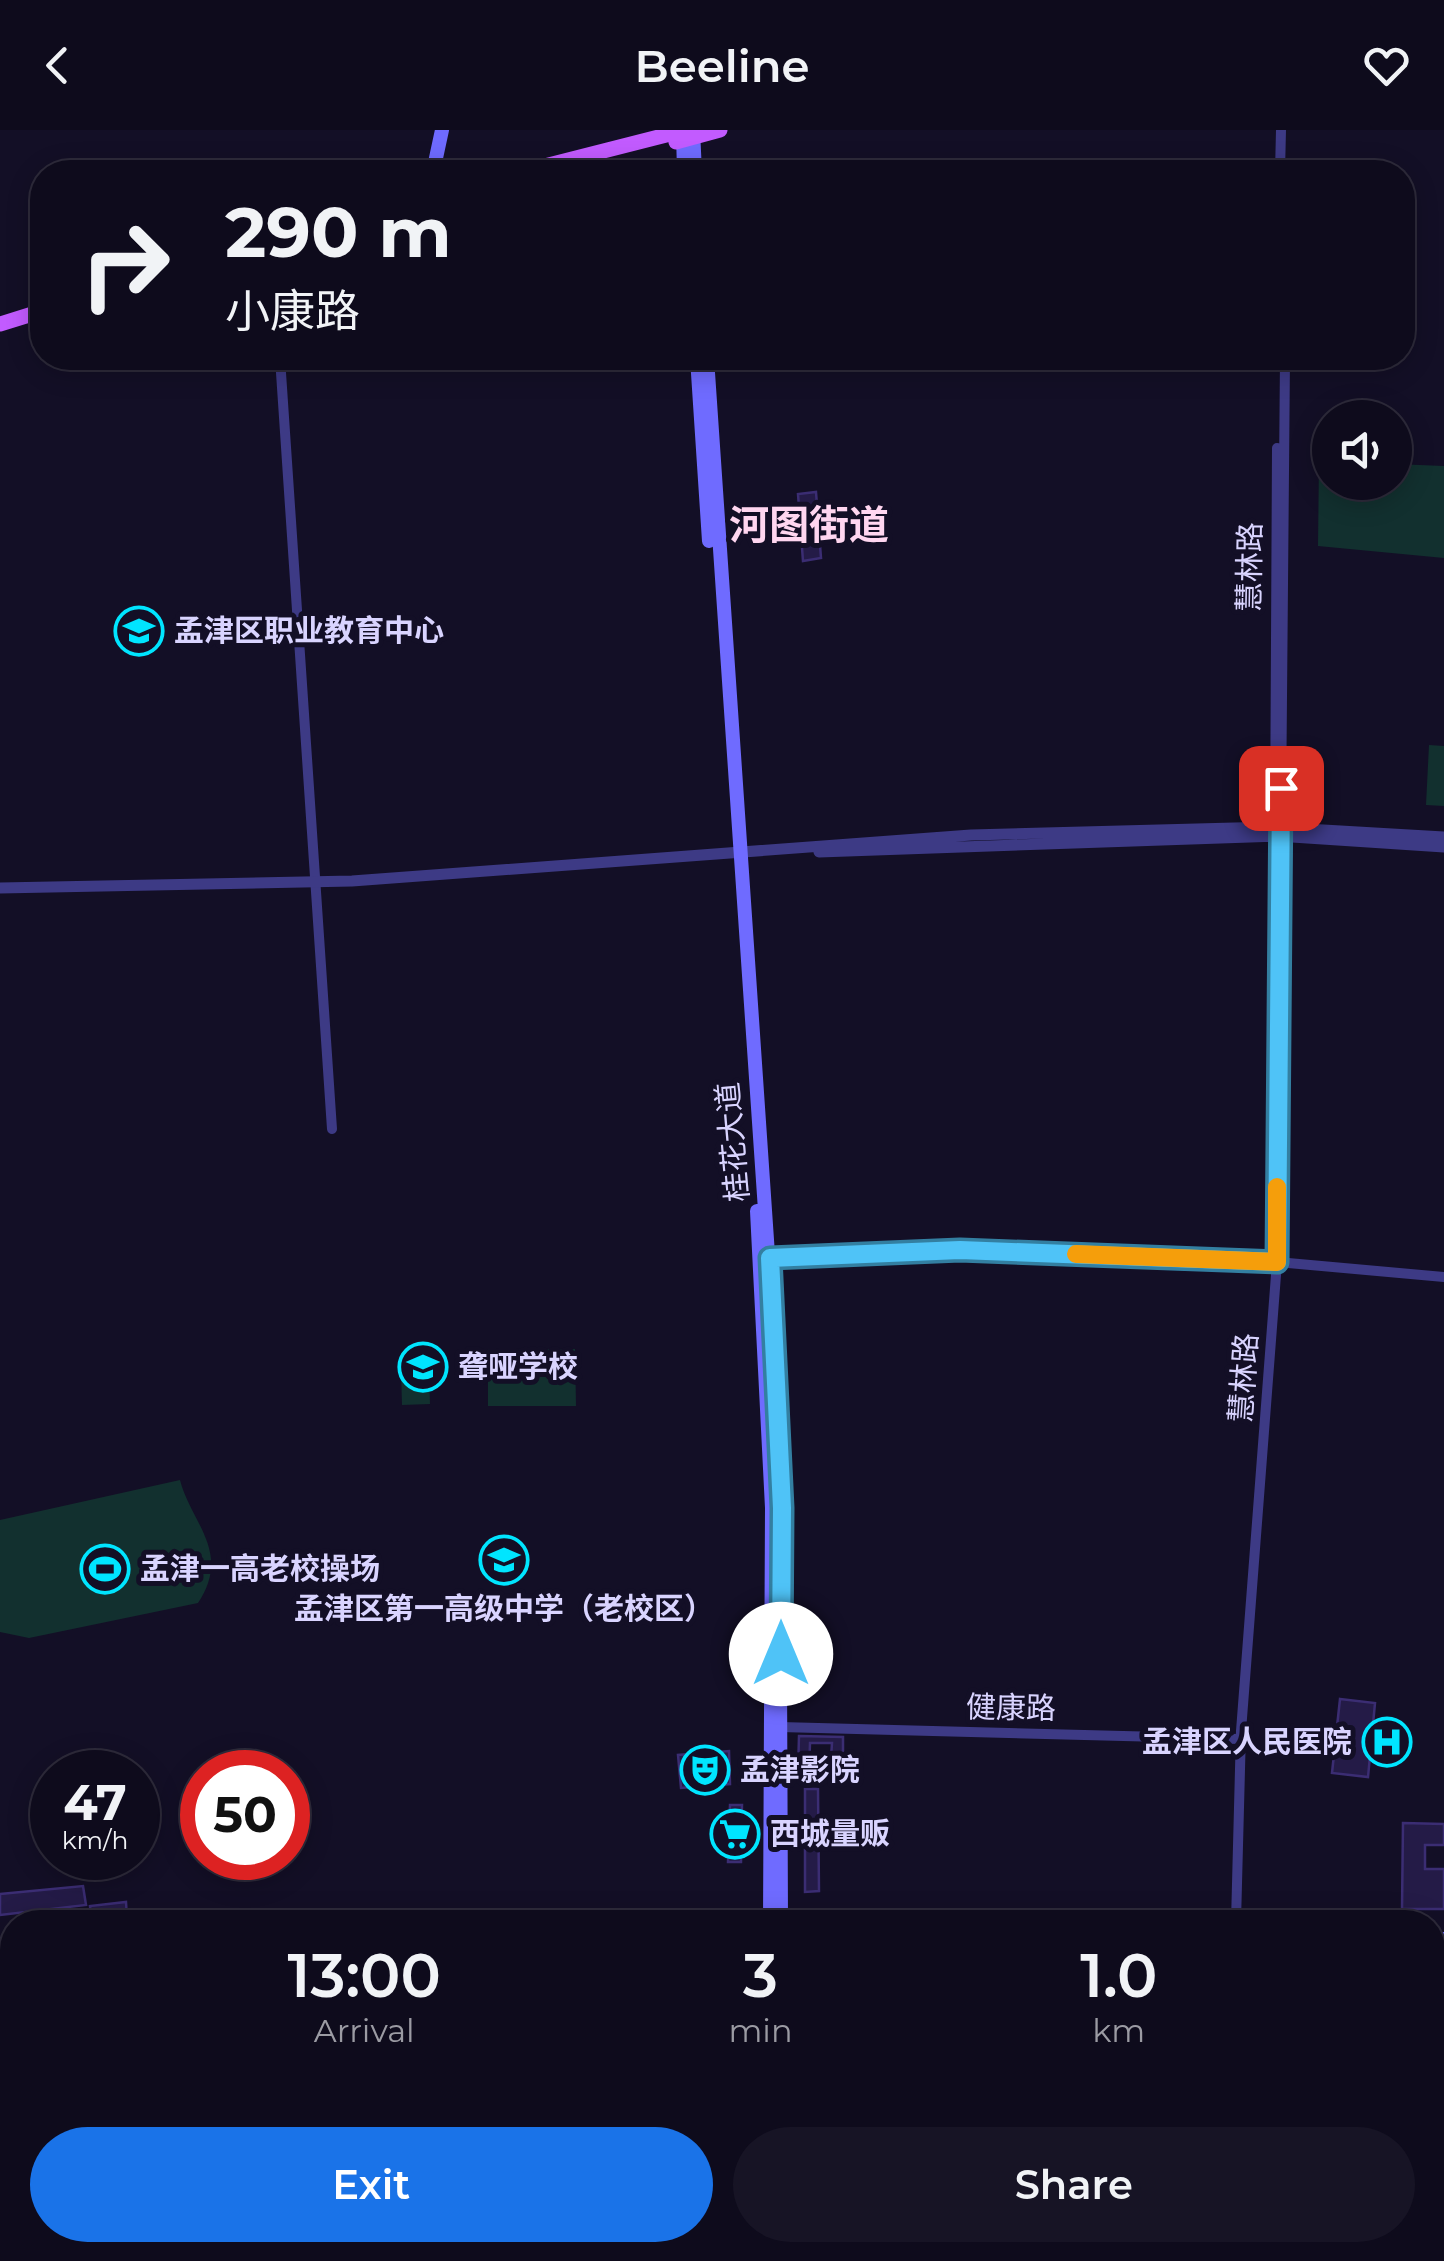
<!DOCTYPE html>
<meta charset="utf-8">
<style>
body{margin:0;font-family:Montserrat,"Noto Sans SC",sans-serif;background:#171425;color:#f1f3f6;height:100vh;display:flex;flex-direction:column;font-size:38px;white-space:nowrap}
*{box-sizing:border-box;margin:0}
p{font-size:32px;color:#9b9ba3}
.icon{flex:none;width:55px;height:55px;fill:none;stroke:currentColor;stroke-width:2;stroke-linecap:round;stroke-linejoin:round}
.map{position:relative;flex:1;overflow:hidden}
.panel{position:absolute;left:0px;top:1780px;width:1445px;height:352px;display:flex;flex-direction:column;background:#0e0b1c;border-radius:40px 40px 0 0;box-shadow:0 5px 25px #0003,0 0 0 2px #2e2b3b}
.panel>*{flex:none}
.guide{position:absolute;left:30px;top:30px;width:1385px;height:210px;border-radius:40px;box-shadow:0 5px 25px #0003,0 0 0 2px #2e2b3b;background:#0e0b1c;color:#f1f3f6;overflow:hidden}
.buttons{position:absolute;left:1312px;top:270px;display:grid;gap:20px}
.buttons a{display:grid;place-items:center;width:100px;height:100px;border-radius:50%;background:#0e0b1c;box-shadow:0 5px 25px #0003,0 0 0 2px #2e2b3b;font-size:50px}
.speed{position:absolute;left:30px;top:1620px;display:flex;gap:20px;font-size:50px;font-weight:700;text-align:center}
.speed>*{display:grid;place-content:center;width:130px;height:130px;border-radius:50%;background:#0e0b1c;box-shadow:0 5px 25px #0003,0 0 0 2px #2e2b3b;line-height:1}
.speed small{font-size:25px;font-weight:400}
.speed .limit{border:15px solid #d22;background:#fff;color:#111}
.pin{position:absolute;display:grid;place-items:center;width:85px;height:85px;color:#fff;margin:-42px;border-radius:20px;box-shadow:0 5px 15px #0006}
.me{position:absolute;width:110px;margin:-55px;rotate:0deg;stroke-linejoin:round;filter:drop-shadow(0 0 8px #0008)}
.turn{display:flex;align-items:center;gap:35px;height:210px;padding:0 30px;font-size:45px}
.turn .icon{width:130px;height:130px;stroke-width:2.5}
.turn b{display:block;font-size:70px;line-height:85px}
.eta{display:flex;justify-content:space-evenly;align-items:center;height:170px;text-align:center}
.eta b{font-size:60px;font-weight:600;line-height:70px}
.cta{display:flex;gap:20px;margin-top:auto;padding:20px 30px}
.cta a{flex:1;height:115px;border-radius:60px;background:#1a73e8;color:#fff;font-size:40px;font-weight:600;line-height:115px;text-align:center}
.cta a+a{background:#171425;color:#f1f3f6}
header{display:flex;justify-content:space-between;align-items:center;height:130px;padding:0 30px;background:#0e0b1c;font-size:45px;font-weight:600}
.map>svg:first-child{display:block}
.green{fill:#12302f}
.building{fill:#241b47;stroke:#3b2d73;stroke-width:2.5}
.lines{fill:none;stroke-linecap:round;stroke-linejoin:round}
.minor{stroke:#3d3a85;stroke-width:10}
.tertiary{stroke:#3d3a85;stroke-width:11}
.secondary{stroke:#6f6bff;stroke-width:14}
.primary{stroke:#c25bff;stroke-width:15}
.route-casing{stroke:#337fa1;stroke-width:25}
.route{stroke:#4fc3f7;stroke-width:18}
.slow{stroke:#f59e0b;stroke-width:18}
.labels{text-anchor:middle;stroke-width:10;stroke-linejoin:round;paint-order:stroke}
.street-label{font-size:30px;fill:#d9d4ff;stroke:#130f26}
.poi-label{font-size:30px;font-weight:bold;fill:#d9d4ff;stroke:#130f26;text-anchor:start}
.district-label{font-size:40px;font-weight:bold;fill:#ffd6f0;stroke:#130f26}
</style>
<header><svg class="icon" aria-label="back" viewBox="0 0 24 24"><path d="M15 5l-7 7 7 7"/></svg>Beeline<svg class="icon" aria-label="heart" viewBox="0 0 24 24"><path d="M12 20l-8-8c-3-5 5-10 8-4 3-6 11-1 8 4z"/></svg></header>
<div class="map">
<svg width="1444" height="2131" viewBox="0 0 1444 2131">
<rect width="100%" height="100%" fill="#130f26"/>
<path class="green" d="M 1319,330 L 1330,330 L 1330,352 L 1395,352 L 1395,334 L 1444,336 L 1444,428 L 1318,416 Z
M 1429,615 L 1444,616 L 1444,676 L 1426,675 Z
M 488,1219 L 575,1219 L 576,1276 L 488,1276 Z
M 429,1240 L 430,1274 L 402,1275 L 401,1241 Z
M 180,1350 C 191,1393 232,1422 198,1473 L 29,1508 L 0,1502 L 0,1390 Z"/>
<path class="building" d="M 816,362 L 821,428 L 803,431 L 798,364 Z
M 1340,1569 L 1375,1573 L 1368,1647 L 1332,1643 Z
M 799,1606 L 843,1607 L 843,1645 L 830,1644 L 832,1613 L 810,1613 L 809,1643 L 798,1642 Z
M 729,1621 L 730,1654 L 681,1658 L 678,1625 Z
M 805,1659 L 818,1659 L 819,1761 L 805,1762 Z
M 730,1675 L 742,1675 L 741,1732 L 728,1732 Z
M 1403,1693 L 1444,1694 L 1444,1715 L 1425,1715 L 1425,1739 L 1444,1739 L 1444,1779 L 1402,1779 Z
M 83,1756 L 86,1775 L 0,1785 L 0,1764 Z
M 126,1772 L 127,1789 L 92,1792 L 90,1776 Z"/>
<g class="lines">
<path class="minor" d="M 1280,42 L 1281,0
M 280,228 L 332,999
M 1275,701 L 1277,318
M 770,1127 L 960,1120 L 1277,1132 L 1444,1147
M 780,1597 L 1240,1609
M 1236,1792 L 1241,1601 L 1277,1132 L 1285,228
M 0,2031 L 12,2032
M 253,2131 L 254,2120
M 1227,2131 L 1227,2120"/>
<path class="tertiary" d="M 819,722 L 1277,706 L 1444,717
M 0,758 L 352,751 L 971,705 L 1272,697 L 1444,707"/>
<path class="secondary" d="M 693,0 L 695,42
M 683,3 L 684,42
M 433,42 L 442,0
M 697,228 L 709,411
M 707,228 L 779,1286 L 781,1792
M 757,1081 L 772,1378 L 770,1792
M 1432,1809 L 1444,1809
M 0,1814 L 12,1813
M 766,2131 L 766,2120
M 776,2131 L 776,2120"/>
<path class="primary" d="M 676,12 L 720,0
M 521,42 L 686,0
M 0,194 L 42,181"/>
</g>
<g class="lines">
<g class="route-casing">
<path id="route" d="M 781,1524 L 782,1378 L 770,1128 L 960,1120 L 1277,1132 L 1281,658"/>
</g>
<use href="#route" class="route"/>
<path class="slow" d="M 1076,1124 L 1277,1132 L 1277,1057"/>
</g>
<defs>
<g id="school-ring" transform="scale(2.5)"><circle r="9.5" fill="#130f26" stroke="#00e5ff" stroke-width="1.5"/><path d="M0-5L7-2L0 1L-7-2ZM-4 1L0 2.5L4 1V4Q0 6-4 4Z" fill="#00e5ff"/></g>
<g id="stadium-ring" transform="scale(2.5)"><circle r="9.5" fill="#130f26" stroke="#00e5ff" stroke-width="1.5"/><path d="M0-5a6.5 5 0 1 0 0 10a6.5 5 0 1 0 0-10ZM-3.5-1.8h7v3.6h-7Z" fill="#00e5ff"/></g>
<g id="hospital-ring" transform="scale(2.5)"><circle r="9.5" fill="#130f26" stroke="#00e5ff" stroke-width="1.5"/><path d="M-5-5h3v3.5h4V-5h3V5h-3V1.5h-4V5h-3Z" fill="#00e5ff"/></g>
<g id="theatre-ring" transform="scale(2.5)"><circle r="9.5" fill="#130f26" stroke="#00e5ff" stroke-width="1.5"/><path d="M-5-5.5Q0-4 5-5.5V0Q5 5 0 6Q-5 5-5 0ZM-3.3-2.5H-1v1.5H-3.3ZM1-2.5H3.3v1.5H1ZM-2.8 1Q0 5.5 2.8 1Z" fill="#00e5ff"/></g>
<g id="supermarket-ring" transform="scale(2.5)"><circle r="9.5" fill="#130f26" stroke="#00e5ff" stroke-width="1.5"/><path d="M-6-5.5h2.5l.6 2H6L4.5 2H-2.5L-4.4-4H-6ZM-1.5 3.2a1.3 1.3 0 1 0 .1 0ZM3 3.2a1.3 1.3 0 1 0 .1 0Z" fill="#00e5ff"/></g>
</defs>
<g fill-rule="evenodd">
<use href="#school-ring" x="139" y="501"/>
<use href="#school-ring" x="423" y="1237"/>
<use href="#school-ring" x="504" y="1430"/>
<use href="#stadium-ring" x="105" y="1439"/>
<use href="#hospital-ring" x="1387" y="1612"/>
<use href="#theatre-ring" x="705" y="1640"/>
<use href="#supermarket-ring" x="735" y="1704"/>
</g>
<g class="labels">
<g class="street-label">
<text transform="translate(1250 437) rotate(-89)" y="10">慧林路</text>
<text transform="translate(733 1012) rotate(-95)" y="10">桂花大道</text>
<text transform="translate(1244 1248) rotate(-86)" y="10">慧林路</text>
<text transform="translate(1011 1578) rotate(1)" y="10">健康路</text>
</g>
<g class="poi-label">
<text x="174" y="511">孟津区职业教育中心</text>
<text x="458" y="1247">聋哑学校</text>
<text x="140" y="1449">孟津一高老校操场</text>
<text x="504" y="1489" text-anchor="middle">孟津区第一高级中学（老校区）</text>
<text x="1352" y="1622" text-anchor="end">孟津区人民医院</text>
<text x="740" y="1650">孟津影院</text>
<text x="770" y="1714">西城量贩</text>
</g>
<g class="district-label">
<text x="809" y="409">河图街道</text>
</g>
</g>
</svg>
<div class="buttons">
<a><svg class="icon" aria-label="sound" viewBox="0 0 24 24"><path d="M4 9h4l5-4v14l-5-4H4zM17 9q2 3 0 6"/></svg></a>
</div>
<div class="speed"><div>47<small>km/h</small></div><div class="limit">50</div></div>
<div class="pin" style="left:1281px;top:658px;background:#d93025"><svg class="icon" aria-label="arrive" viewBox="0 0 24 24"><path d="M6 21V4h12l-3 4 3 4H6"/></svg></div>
<svg class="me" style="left:781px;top:1524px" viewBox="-20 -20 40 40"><circle r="19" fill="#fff"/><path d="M0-13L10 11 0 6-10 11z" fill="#4fc3f7"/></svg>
<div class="guide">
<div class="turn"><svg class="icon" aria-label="right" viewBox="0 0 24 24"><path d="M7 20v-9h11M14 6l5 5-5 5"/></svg><div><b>290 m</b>小康路</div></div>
</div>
<section class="panel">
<div class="eta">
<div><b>13:00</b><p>Arrival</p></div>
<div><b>3</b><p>min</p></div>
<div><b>1.0</b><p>km</p></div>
</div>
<div class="cta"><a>Exit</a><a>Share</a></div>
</section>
</div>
